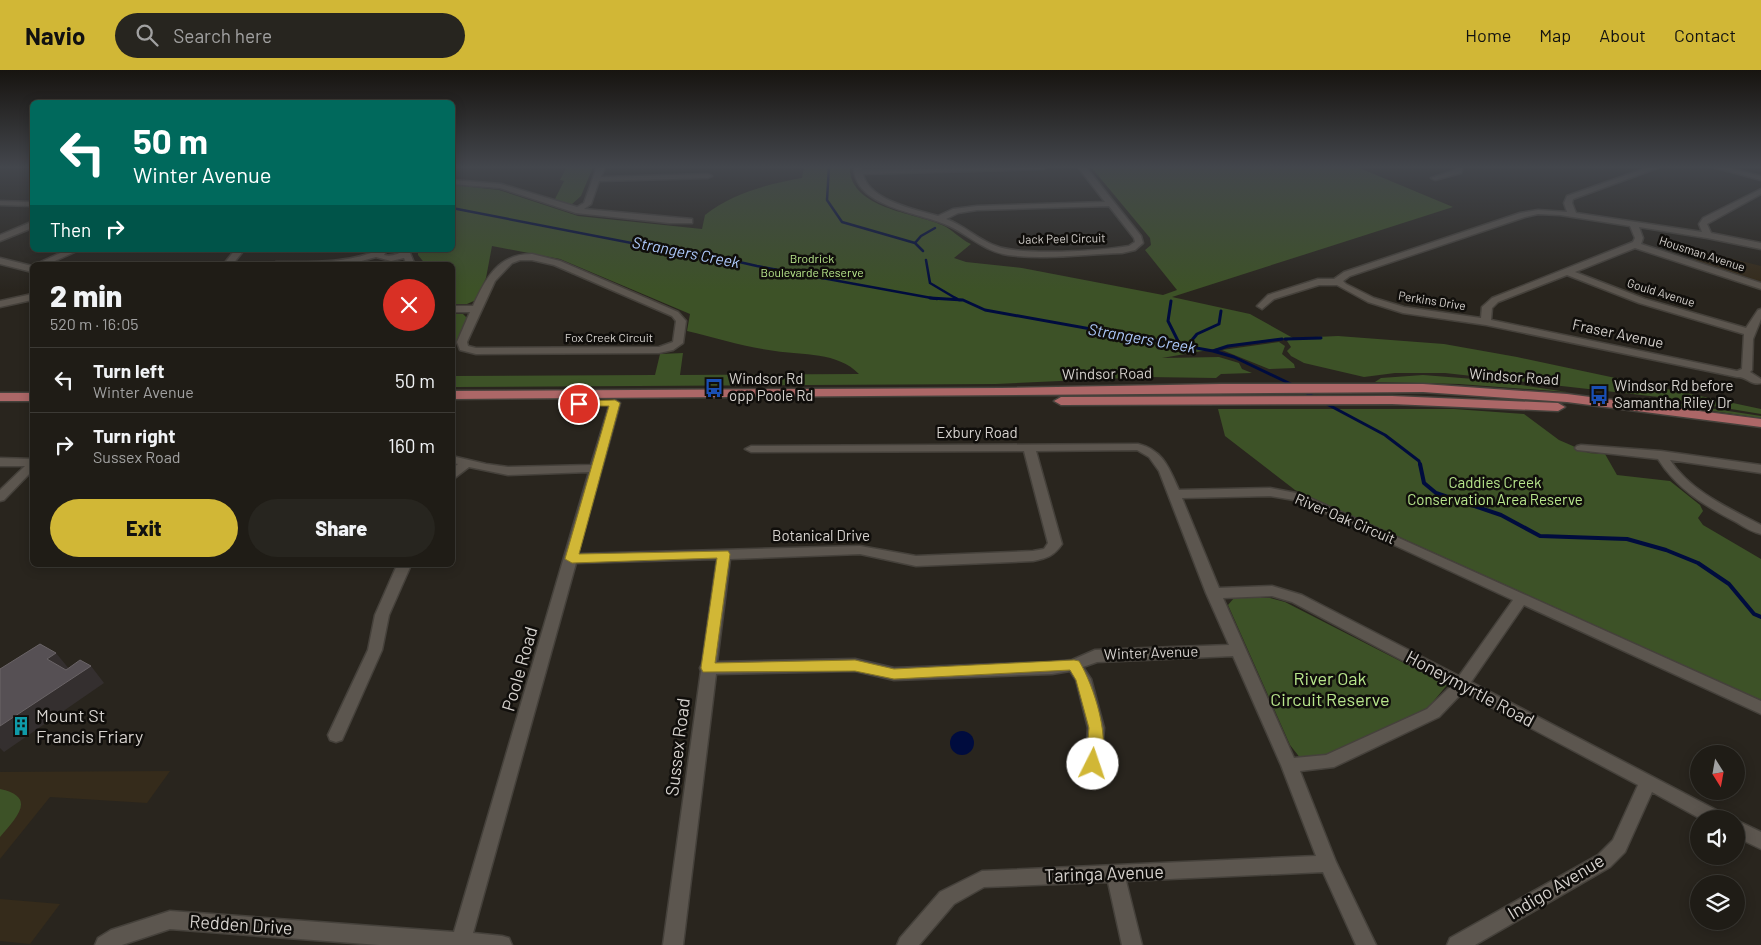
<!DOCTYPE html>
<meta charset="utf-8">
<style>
body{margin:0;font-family:Barlow,sans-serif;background:#27251f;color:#f1f3f6;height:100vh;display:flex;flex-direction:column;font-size:19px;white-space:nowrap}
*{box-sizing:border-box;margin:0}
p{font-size:16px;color:#a1a1a1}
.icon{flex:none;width:28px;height:28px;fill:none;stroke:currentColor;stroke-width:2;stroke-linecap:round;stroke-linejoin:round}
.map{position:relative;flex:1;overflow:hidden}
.drawer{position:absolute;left:30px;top:192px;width:425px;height:305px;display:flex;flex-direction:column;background:#1f1c16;border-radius:8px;box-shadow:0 2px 12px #0003,0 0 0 1px #3c3a35}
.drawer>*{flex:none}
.guide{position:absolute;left:30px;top:30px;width:425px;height:152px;border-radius:8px;box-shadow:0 2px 12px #0003,0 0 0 1px #3c3a35;background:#00695c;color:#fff;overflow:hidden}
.needle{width:32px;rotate:169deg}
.tools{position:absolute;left:1690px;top:675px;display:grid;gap:10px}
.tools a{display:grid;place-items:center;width:55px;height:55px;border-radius:50%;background:#1f1c16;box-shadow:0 2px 12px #0003,0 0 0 1px #3c3a35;font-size:25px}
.pin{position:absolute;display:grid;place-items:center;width:42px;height:42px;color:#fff;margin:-21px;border:2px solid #fff;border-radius:50%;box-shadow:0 1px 5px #0007}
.me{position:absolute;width:55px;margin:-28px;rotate:4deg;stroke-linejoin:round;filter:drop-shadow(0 0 4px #0008)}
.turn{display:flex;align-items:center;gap:18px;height:105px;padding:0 20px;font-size:22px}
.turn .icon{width:65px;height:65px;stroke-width:2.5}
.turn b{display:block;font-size:35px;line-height:42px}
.then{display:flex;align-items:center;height:48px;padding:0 20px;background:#0003;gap:10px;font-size:19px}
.round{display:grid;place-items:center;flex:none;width:52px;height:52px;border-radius:26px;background:#27251f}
.head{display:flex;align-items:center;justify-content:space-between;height:85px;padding:0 20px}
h1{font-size:30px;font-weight:800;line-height:38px}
.cta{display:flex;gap:10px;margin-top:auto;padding:10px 20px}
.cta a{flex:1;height:58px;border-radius:30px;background:#d1b736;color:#111;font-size:20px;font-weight:800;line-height:58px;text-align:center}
.cta a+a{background:#27251f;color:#f1f3f6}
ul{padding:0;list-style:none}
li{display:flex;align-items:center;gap:15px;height:65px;padding:0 20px;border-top:1px solid #3c3a35}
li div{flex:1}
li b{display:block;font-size:19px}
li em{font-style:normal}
header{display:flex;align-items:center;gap:30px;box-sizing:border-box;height:70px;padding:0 25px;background:#d1b736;color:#111}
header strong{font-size:24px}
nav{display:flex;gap:28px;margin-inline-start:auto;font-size:18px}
.search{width:350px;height:45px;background:#27251f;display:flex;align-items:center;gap:12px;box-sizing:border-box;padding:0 18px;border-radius:28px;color:#a1a1a1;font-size:19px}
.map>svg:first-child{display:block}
.education{fill:#352b1b}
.green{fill:#3d5227}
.water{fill:#000c3e}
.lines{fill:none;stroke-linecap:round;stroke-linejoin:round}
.stream-far2{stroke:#000c3e;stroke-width:2.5}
.stream-far1{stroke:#000c3e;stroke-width:3}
.stream{stroke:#000c3e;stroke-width:4}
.minor-casing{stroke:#45413b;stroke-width:3}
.major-casing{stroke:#45413b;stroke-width:3}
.minor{fill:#5c564f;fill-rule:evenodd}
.major{fill:#ac6767;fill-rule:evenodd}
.shaded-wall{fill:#342f2f}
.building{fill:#565054;stroke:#6a6467}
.route{fill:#d1b736;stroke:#887723}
.labels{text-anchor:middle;stroke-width:5;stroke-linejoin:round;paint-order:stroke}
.far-street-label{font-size:12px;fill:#d5d1cd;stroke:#100e0b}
.far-park-label{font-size:12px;fill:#b8e68c;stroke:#100e0b}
.street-label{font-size:15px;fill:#d5d1cd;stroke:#100e0b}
.poi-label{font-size:15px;fill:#d5d1cd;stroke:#100e0b;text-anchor:start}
.park-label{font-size:15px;fill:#b8e68c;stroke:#100e0b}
.water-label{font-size:16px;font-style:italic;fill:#acc7f9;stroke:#100e0b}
.near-street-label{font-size:18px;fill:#d5d1cd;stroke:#100e0b}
.near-park-label{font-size:18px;fill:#b8e68c;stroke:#100e0b}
.near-poi-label{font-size:18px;fill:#d5d1cd;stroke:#100e0b;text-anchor:start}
</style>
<header>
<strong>Navio</strong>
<div class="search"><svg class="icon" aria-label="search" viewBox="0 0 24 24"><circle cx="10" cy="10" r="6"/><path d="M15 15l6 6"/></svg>Search here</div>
<nav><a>Home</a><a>Map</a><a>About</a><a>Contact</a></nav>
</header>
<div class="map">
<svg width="1761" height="875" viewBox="0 0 1761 875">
<rect width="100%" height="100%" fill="#29251e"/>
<path class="education" d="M 1701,181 L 1761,196 L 1761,212 L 1694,190 Z
M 170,701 L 147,733 L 50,727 L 0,789 L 0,702 Z
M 0,829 L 60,834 L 30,874 L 0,871 Z"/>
<path class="green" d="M 593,97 L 581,126 L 571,135 L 555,129 L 564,111 L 560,110 L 566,98 Z
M 804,97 L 850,97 C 848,138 915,143 942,155 C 952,159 960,169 971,174 L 954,188 L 966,192 L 1022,198 L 1163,225 L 1177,220 L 1145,180 L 1151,175 L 1150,168 L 1091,97 L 1357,97 L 1453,137 L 1172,227 L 1250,244 L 1293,268 L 1338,266 L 1444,274 L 1517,287 L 1761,339 L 1761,344 L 1659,327 L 1445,303 L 1395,303 L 1364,307 L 1304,293 L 1291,286 L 1287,281 L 1291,277 L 1287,271 L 1291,268 L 1266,270 L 1162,288 L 1219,287 L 1239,293 L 1242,299 L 1252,303 L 1221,304 L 1216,308 L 1148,307 L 996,314 L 453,317 L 453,306 L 655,305 L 660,284 L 683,283 L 680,305 L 859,304 C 838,282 802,285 775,281 C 745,277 716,268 687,261 L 690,244 L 560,189 L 492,176 L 486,208 L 476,230 L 467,234 L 453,234 L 452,195 L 426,195 L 418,185 L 418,180 L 452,180 L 453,115 L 499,120 L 578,146 L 702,159 L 705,145 C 733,123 768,114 802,108 Z
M 453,244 L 463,244 L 467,248 L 453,280 Z
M 1279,272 L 1285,276 L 1282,284 L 1294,294 L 1295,298 L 1269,299 L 1222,280 Z
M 1423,305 L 1487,310 L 1567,322 L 1459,314 L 1375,312 L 1381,308 Z
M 1650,329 L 1761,346 L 1761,348 L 1650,332 Z
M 1218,339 L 1454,339 L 1524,344 L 1559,370 L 1589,383 L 1605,384 L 1617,405 L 1670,411 L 1700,435 L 1703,441 L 1698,448 L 1703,455 L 1761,489 L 1761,630 L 1295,420 L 1225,366 Z
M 1234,528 L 1270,528 L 1285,532 L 1447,615 L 1427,639 L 1320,689 L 1301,689 L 1290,675 L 1228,535 Z
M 0,719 C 38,727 16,748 0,767 Z"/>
<path class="water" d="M950 673a12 12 0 1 1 24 0a12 12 0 1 1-24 0Z"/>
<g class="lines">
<path class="stream-far2" d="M 829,97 L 827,130 L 842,152 L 915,173 L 923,181
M 452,138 L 683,183 L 704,184 L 757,196 L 937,229
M 915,173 L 921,166 L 935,158
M 926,190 L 930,213 L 957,229"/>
<path class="stream-far1" d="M 930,228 L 963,230 L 985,240 L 1213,281 L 1234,287 L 1295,316
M 955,228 L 959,230
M 1171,231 L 1168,251 L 1180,275
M 1285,269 L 1321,268
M 1187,276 L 1197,264 L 1219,254 L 1221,241
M 1213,281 L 1228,276 L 1282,269
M 1303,321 L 1316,328
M 1325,333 L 1385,365 L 1419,391 L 1420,395"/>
<path class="stream" d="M 1420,394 L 1424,413 L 1436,423 L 1501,445 L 1540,466 L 1627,469 L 1666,480 L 1698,493 L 1729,514 L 1754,544 L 1761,547"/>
<g class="minor-casing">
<path id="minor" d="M 597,97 L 605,97 L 601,107 L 708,104 L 712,106 L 708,108 L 599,111 L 591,134 L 584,139 L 692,149 L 692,153 L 669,153 L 576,143 L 500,118 L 452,114 L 452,110 L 501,114 L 577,137 L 584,133 Z
M 854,97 L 862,97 L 862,100 L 1047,97 L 1043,99 L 863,104 C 868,130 916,140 938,146 L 953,139 L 977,136 L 1105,132 L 1078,97 L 1086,97 L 1141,166 L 1143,173 L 1135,180 L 1122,183 C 1084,184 1045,190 1008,185 C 983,181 968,164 947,155 C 918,142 854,137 854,97 ZM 1109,136 L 1134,168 L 1135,172 L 1129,176 C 1102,181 1021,186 996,176 C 978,170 964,155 946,149 L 958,143 L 977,140 Z
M 1455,97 L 1463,97 L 1461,103 L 1435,110 L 1431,108 L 1455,100 Z
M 1649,97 L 1660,97 L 1573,129 L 1572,133 L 1576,143 L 1702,162 L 1699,154 L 1703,148 L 1761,119 L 1761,124 L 1707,154 L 1711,163 L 1761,173 L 1761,179 L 1707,168 L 1639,157 L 1643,168 L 1641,174 L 1761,213 L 1761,219 L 1635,178 L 1575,202 L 1645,229 L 1746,258 L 1758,240 L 1761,239 L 1761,249 L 1753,269 L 1752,300 L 1750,302 L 1761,309 L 1761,313 C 1751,316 1746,306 1737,307 L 1486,255 L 1403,243 L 1368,232 L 1337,215 L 1319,215 L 1274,229 L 1262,239 L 1257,236 L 1268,225 L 1318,209 L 1334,209 L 1344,202 L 1520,143 L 1538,140 L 1567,142 L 1564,133 L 1567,126 ZM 1538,144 L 1560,145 L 1630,156 L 1635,168 L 1633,172 L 1492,228 L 1482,237 L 1481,248 L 1404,237 L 1374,228 L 1346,214 L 1343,211 L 1350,206 L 1525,147 ZM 1567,205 L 1639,233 L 1744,264 L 1742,299 L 1737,301 L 1491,250 L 1492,238 L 1498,232 Z
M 1713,97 L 1726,97 L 1761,106 L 1761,110 Z
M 0,131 L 32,132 L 32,136 L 0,135 Z
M 29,153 L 32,153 L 32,158 L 0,171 L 0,165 Z
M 67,180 L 79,180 L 46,195 L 34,195 Z
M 235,180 L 244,180 L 232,195 L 223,195 Z
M 379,180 L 387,180 L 384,185 C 395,188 401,180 412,180 L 410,183 L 415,195 L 407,195 L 404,188 L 391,191 L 376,187 L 347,195 L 272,195 L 276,192 C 311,192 346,194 379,180 Z
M 532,184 L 560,191 L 678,242 L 686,251 L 683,273 L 673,280 L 659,283 L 476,284 L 460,280 L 457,272 L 470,242 L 452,242 L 452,236 L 473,236 C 486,208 498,184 532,184 ZM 520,190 L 532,190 L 554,195 L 672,246 L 676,251 L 673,272 L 659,277 L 476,278 L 468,276 L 467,272 L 495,211 L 512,193 Z
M 0,188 L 32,196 L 32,202 L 0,194 Z
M 32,224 L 32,230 L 0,237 L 0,231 Z
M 615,330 L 620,333 L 578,484 L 860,476 L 916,486 L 1033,481 L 1044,479 L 1048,473 L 1024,381 L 751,382 L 745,379 L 751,376 L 1138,374 C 1163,380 1169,398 1179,420 L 1270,418 L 1301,424 L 1761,631 L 1761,644 L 1524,535 L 1471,612 L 1724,744 L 1726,749 L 1701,749 L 1652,722 L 1625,782 L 1610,797 L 1475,875 L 1447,875 L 1450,868 L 1598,785 L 1613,770 L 1638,715 L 1463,622 L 1439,647 L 1334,697 L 1300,701 L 1336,792 L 1376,875 L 1356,875 L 1323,802 L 1126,811 L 1142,875 L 1122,875 L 1108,812 L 984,817 L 954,834 L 919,875 L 897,875 L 900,868 L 940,822 L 982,801 L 1316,786 L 1281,695 L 1233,586 L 1097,592 L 1083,597 L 1091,609 L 1104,658 L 1101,694 L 1099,699 L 1093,701 L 1087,699 L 1085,694 L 1088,658 L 1076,610 L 1070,601 L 1052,604 L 894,610 L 855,601 L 716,604 L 683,875 L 663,875 L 701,601 L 700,598 L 702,594 L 717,489 L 576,493 L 473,863 L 502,866 L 509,868 L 512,875 L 379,875 L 170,859 L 122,875 L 95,875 L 98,868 L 111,860 L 170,841 L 454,862 L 589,402 L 508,405 L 469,397 L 452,410 L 452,399 L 458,394 L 452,393 L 452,386 L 486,394 L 508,397 L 591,395 L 610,333 ZM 1137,380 L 1149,387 L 1159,401 L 1206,523 L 1229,575 L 1095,580 L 1072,590 L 1052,592 L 894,598 L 855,589 L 717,592 L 730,489 L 860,484 L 916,496 L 1033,491 C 1047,488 1054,486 1062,474 L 1036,381 ZM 1270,426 L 1294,430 L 1325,443 L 1513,530 L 1459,606 L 1302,525 L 1272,516 L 1219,518 L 1182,428 ZM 1272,526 L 1292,532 L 1451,616 L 1427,639 L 1326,685 L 1294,688 L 1223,528 Z
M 1581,375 L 1661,381 L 1761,395 L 1761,403 L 1670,390 C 1691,422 1729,438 1761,455 L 1761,464 C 1752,462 1744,457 1736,452 C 1705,436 1677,419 1658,389 L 1577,380 L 1575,378 L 1577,376 Z
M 0,388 L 32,389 L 32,401 L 4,430 L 0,431 L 0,420 L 25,396 L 0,396 Z
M 397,495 L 411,495 L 389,545 L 382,580 L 342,670 L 336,672 L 330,670 L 328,665 L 368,580 L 375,545 Z
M 1736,750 L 1761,762 L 1761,779 L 1736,767 Z"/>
</g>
<g class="major-casing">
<path id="major" d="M 1221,314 L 1423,314 L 1567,324 L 1761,349 L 1761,357 L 1567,332 L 1423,322 L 452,329 L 452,321 L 1001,318 Z
M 0,323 L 32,323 L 32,331 L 0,331 Z
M 1392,326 L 1558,333 L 1565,337 L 1558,341 L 1392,334 L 1061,335 L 1054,331 L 1061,327 Z"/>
</g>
<use href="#minor" class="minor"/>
<use href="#major" class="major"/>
</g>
<path class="shaded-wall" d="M 56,583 L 70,600 L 61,606 L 47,589 Z
M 91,596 L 104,613 L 4,682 L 0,678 L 0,656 Z"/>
<path class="building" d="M 40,574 L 56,583 L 47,589 L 66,600 L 80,590 L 91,596 L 0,656 L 0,599 Z"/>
<linearGradient id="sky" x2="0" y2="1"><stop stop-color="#171410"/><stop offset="0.44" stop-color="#43464c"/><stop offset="1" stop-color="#43464c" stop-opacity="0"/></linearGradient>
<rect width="1761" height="220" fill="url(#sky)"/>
<path class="route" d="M 615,330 L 620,333 L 579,484 L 728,481 L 730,484 L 715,593 L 855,590 L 894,599 L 1074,590 L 1079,591 C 1094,616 1112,671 1099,699 L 1093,701 L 1088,699 L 1086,694 L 1089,658 L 1076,610 L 1070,600 L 894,609 L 855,601 L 703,602 L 701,598 L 717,488 L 572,493 L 565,489 L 609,336 L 579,336 L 574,334 L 579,331 Z"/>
<defs>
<g id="bus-bare" transform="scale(1.5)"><path d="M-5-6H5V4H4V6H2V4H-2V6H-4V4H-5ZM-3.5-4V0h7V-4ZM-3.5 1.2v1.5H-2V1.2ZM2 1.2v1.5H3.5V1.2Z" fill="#1a4fb4" stroke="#100e0b" stroke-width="2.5" paint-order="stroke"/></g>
<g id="building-bare" transform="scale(1.5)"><path d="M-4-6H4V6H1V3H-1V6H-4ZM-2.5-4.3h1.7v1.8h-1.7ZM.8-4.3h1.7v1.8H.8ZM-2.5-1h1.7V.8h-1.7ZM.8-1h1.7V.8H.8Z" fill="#0f9aa8" stroke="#100e0b" stroke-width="2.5" paint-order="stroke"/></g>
</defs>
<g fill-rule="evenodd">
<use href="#bus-bare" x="714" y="318"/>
<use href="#bus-bare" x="1599" y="325"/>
<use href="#building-bare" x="21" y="656"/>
</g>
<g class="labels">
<g class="far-street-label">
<text transform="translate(1062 169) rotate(-1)" y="4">Jack Peel Circuit</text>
<text transform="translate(1702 184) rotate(18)" y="4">Housman Avenue</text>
<text transform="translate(1661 223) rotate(17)" y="4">Gould Avenue</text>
<text transform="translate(1432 231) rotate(9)" y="4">Perkins Drive</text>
<text x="609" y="272">Fox Creek Circuit</text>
</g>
<g class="far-park-label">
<text x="812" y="193">Brodrick<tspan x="812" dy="14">Boulevarde Reserve</tspan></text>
</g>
<g class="street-label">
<text transform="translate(1618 264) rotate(12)" y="5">Fraser Avenue</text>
<text transform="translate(1107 304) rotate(-1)" y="5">Windsor Road</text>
<text transform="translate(1514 307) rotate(4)" y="5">Windsor Road</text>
<text x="977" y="368">Exbury Road</text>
<text transform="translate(1345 449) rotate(23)" y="5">River Oak Circuit</text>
<text x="821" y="471">Botanical Drive</text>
<text transform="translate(1151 583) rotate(-2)" y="5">Winter Avenue</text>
</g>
<g class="poi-label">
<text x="729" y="314">Windsor Rd<tspan x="729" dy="17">opp Poole Rd</tspan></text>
<text x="1614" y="321">Windsor Rd before<tspan x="1614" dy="17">Samantha Riley Dr</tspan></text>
</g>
<g class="park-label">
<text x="1495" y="418">Caddies Creek<tspan x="1495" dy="17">Conservation Area Reserve</tspan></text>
</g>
<g class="water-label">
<text transform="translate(686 182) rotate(11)" y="6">Strangers Creek</text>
<text transform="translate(1142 268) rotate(10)" y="6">Strangers Creek</text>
</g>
<g class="near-street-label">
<text transform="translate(520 599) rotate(-74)" y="6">Poole Road</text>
<text transform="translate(1470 619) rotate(28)" y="6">Honeymyrtle Road</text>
<text transform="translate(678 677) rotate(-83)" y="6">Sussex Road</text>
<text transform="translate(1104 804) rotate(-2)" y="6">Taringa Avenue</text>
<text transform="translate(1556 817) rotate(-31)" y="6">Indigo Avenue</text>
<text transform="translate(241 855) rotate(4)" y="6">Redden Drive</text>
</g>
<g class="near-park-label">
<text x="1330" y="615">River Oak<tspan x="1330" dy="21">Circuit Reserve</tspan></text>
</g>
<g class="near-poi-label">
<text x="36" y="652">Mount St<tspan x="36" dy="21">Francis Friary</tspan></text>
</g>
</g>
</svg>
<div class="tools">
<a><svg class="needle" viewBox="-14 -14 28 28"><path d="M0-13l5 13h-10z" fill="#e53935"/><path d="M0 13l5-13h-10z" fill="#a1a1a1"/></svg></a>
<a><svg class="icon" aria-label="sound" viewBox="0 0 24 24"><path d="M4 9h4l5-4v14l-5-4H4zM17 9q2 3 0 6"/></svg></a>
<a><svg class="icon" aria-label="layers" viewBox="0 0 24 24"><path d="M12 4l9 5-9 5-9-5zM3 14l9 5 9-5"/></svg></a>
</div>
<div class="pin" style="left:579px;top:334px;background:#d93025"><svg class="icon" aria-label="arrive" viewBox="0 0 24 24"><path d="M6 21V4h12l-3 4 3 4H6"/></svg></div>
<svg class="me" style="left:1093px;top:694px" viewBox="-20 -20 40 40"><circle r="19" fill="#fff"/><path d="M0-13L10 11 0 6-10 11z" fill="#d1b736"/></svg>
<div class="guide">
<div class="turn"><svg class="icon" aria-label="left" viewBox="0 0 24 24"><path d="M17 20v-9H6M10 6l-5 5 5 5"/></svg><div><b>50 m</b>Winter Avenue</div></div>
<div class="then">Then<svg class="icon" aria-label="right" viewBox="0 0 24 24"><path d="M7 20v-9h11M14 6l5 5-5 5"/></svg></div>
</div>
<section class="drawer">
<div class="head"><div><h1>2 min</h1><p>520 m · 16:05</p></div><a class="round" style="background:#d93025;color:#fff"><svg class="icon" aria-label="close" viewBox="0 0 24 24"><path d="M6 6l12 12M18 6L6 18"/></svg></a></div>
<ul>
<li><svg class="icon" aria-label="left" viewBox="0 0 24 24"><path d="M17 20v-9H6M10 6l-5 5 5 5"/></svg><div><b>Turn left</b><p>Winter Avenue</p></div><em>50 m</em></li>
<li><svg class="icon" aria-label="right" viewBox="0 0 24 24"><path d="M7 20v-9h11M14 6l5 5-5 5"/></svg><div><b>Turn right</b><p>Sussex Road</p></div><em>160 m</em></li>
</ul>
<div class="cta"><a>Exit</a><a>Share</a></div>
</section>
</div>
